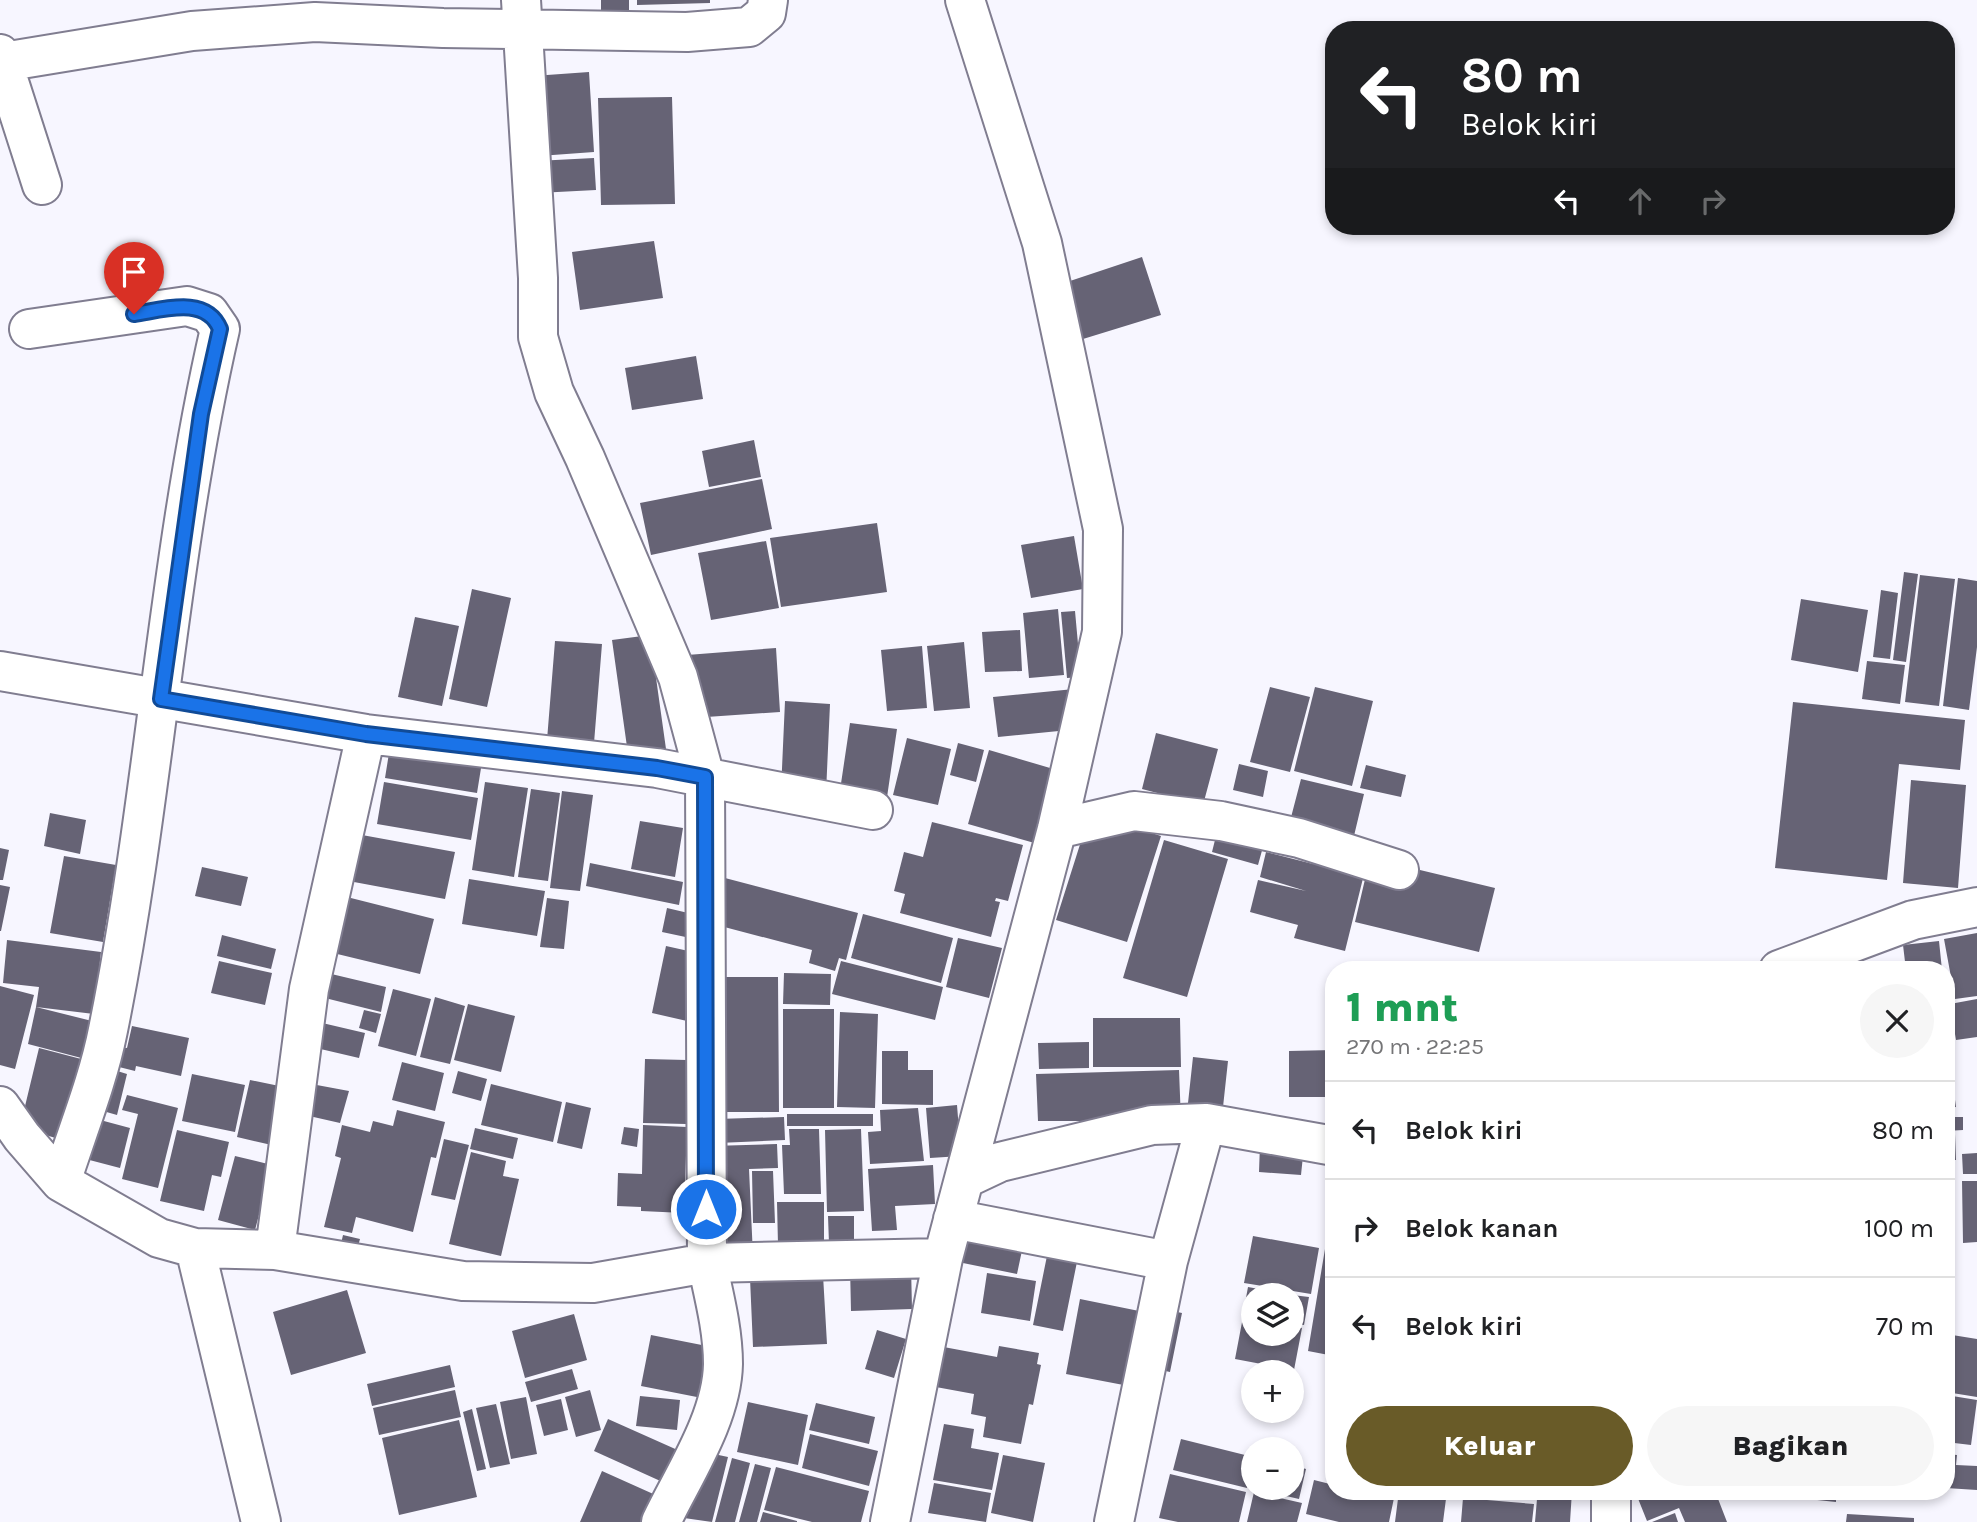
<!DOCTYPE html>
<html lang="id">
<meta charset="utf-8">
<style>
body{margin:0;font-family:Karla,sans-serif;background:#f6f6f6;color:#202124;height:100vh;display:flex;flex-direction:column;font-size:26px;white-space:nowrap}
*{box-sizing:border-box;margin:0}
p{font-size:23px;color:#757577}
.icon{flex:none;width:38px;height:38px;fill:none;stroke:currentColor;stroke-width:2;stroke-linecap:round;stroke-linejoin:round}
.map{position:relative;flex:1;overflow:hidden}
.side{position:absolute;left:1325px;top:961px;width:630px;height:539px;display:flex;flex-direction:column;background:#fff;border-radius:28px;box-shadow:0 4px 10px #0003}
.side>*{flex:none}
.hud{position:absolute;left:1325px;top:21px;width:630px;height:214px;border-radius:28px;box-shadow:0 4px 10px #0003;background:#202124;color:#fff;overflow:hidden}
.buttons{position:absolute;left:1241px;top:1283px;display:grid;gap:14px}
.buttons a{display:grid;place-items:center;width:63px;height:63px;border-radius:50%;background:#fff;box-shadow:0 4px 10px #0003;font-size:35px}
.pin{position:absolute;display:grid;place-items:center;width:60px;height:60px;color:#fff;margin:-72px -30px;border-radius:50% 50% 50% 0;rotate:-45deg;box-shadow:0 0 7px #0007}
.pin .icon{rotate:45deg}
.me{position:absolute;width:77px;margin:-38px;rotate:0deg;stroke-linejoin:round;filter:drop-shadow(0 0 5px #0008)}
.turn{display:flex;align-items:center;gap:24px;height:147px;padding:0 21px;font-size:32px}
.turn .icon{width:91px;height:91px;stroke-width:2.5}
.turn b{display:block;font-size:49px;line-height:60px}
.lanes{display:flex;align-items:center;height:66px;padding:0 21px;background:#0003;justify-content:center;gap:35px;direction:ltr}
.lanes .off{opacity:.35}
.round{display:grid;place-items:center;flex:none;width:74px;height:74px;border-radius:37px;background:#f6f6f6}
.summary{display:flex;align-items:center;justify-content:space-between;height:119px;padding:0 21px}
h1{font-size:42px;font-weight:800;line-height:52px;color:#1e9e55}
.button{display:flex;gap:14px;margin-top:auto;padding:14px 21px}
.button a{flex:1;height:80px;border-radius:42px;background:#695b28;color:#fff;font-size:28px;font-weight:800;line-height:80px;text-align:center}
.button a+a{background:#f6f6f6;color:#202124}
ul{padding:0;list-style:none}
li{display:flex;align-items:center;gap:21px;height:98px;padding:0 21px;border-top:2px solid #e0e0e0}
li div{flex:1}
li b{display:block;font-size:26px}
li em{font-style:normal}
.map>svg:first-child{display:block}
.building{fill:#666375}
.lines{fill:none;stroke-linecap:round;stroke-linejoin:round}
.minor-casing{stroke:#807d90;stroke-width:42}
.minor{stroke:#fff;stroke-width:38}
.route-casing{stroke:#114b97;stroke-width:18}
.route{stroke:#1a73e8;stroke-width:12}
</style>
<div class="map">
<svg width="1977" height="1522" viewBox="0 0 1977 1522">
<rect width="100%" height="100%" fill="#f7f6ff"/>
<path class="building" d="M 601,0 L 629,0 L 629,22 L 601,21 Z
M 637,0 L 710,0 L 710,3 L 637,5 Z
M 589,72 L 594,152 L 539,156 L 533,76 Z
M 672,97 L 675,204 L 601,205 L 598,98 Z
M 594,158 L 596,190 L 538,193 L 536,161 Z
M 654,241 L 663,298 L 580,310 L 572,252 Z
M 1142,257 L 1161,315 L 1083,339 L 1064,283 Z
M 696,356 L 703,399 L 632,410 L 625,368 Z
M 754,440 L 761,477 L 709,487 L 702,451 Z
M 762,479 L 772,529 L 651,555 L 640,503 Z
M 877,523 L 887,592 L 781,607 L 770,538 Z
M 1074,536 L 1083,589 L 1031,598 L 1021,545 Z
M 766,541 L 779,608 L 711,620 L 698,553 Z
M 1904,572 L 1918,574 L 1906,662 L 1893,660 Z
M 1920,575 L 1955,579 L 1939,706 L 1905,702 Z
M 1958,578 L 1977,581 L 1977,647 L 1969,710 L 1943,706 Z
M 472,589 L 511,598 L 487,707 L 449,699 Z
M 1881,590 L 1898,593 L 1890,659 L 1873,657 Z
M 1801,599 L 1868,610 L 1858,672 L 1791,660 Z
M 1058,609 L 1064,675 L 1029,678 L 1023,613 Z
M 1075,611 L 1081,677 L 1067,678 L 1061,612 Z
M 415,617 L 459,626 L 442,706 L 398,697 Z
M 1020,630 L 1022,671 L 985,672 L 982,632 Z
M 650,635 L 666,749 L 628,754 L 612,640 Z
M 555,641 L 602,644 L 594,743 L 547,740 Z
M 964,642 L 970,708 L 934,711 L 927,646 Z
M 922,646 L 927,708 L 887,711 L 881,650 Z
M 776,648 L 780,712 L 692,718 L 687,655 Z
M 1867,661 L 1905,665 L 1900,704 L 1862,699 Z
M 1270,687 L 1310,697 L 1290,772 L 1250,762 Z
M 1315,687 L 1373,701 L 1352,786 L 1294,771 Z
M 1074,689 L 1079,729 L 998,737 L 993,697 Z
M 785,701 L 830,704 L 826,793 L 781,791 Z
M 1793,702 L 1965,720 L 1960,770 L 1899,764 L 1887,880 L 1775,868 Z
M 850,723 L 897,729 L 886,804 L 839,797 Z
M 1156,733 L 1218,749 L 1203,805 L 1142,789 Z
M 907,738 L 951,749 L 938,805 L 893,795 Z
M 958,743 L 984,750 L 976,782 L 950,775 Z
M 390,747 L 482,762 L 477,793 L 385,778 Z
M 989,750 L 1067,773 L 1045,846 L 968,824 Z
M 1239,764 L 1268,771 L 1263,797 L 1233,790 Z
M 1366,765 L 1406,775 L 1401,797 L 1360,788 Z
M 1301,779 L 1364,794 L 1353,840 L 1289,825 Z
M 1911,780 L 1966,785 L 1958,888 L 1903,883 Z
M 384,782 L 478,798 L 471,840 L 377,824 Z
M 485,782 L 528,788 L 514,877 L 472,870 Z
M 531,789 L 560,793 L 548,881 L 518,877 Z
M 562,791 L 593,795 L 580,891 L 550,888 Z
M 50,813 L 86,820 L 80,854 L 44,846 Z
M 1090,813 L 1161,836 L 1127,942 L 1056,920 Z
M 640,821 L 683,828 L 675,877 L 631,869 Z
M 932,822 L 1023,845 L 1008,901 L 996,898 L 995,901 L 1000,902 L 991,937 L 900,913 L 905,894 L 894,891 L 904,852 L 923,857 Z
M 1219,824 L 1266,836 L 1258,865 L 1212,852 Z
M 362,835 L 455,852 L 445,899 L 354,882 Z
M 1319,837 L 1370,850 L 1345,951 L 1294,938 L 1298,925 L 1250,912 L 1258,880 L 1306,891 L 1260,877 L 1266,852 L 1313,864 Z
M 1164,840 L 1228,859 L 1187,997 L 1123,978 Z
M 0,848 L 9,850 L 3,880 L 0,880 Z
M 64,856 L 116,865 L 103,942 L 50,933 Z
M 1370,858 L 1495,888 L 1479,952 L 1355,922 Z
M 590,863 L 683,882 L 679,905 L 586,886 Z
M 202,867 L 248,877 L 241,906 L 195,896 Z
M 725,878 L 858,913 L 846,960 L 839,958 L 835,971 L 809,963 L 812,950 L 713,924 Z
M 469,879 L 545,891 L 537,936 L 462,924 Z
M 0,885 L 10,887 L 1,931 L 0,931 Z
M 343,896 L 434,919 L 420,974 L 329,952 Z
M 547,898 L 569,901 L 564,949 L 540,947 Z
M 667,908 L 701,916 L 695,939 L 662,932 Z
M 863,914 L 953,938 L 941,983 L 851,958 Z
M 1977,933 L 1977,996 L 1955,999 L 1944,939 Z
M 222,935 L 276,949 L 271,969 L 217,956 Z
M 958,938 L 1002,948 L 989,998 L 946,987 Z
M 7,940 L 101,952 L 94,1014 L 36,1007 L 39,987 L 3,983 Z
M 1939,941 L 1942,970 L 1906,970 L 1903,945 Z
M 666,946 L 702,954 L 687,1021 L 652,1013 Z
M 219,961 L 272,973 L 265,1005 L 211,993 Z
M 841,961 L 943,987 L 935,1020 L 832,994 Z
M 1551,967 L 1587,967 L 1587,970 L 1551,970 Z
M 323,972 L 386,987 L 381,1012 L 317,996 Z
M 784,973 L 831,974 L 830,1005 L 783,1004 Z
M 712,977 L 778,977 L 779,1112 L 713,1112 Z
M 0,986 L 34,995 L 15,1069 L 0,1065 Z
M 393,989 L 431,999 L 416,1056 L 378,1046 Z
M 435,997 L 465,1006 L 450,1064 L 420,1057 Z
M 1977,999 L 1977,1037 L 1956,1040 L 1950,1004 Z
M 468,1004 L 515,1016 L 501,1072 L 454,1060 Z
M 36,1007 L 100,1023 L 89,1060 L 28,1044 Z
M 783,1009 L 834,1009 L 834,1108 L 783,1108 Z
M 364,1010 L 381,1014 L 376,1033 L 359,1028 Z
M 840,1012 L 878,1014 L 875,1108 L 837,1107 Z
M 1093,1018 L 1180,1018 L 1181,1067 L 1093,1067 Z
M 318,1022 L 365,1033 L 359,1058 L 312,1047 Z
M 132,1026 L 189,1038 L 181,1076 L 136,1066 L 135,1071 L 111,1065 L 115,1046 L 127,1048 Z
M 1946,1035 L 1956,1107 L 1946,1108 Z
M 1089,1042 L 1089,1068 L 1039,1069 L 1038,1043 Z
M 39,1048 L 85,1060 L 65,1141 L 20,1127 Z
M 1334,1050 L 1334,1097 L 1289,1097 L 1289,1051 Z
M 882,1051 L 908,1051 L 908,1070 L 933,1070 L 933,1105 L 882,1104 Z
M 1193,1057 L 1228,1061 L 1223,1107 L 1188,1103 Z
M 645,1059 L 687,1060 L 686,1124 L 643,1123 Z
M 402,1062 L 444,1073 L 435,1111 L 392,1100 Z
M 114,1070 L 127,1074 L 117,1115 L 103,1111 Z
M 1179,1070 L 1181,1121 L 1038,1121 L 1036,1074 Z
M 458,1071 L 487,1079 L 481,1101 L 452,1093 Z
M 192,1074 L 245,1085 L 235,1132 L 182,1121 Z
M 250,1080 L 289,1088 L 276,1146 L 237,1137 Z
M 306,1083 L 349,1091 L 340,1123 L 296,1113 Z
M 491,1084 L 562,1102 L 553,1142 L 481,1125 Z
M 127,1095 L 178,1108 L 158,1188 L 122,1179 L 138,1114 L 122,1110 Z
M 566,1102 L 591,1108 L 582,1149 L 557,1143 Z
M 957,1105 L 961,1156 L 930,1158 L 926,1108 Z
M 918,1108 L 924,1161 L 870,1164 L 868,1132 L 881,1131 L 880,1110 Z
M 397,1110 L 445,1122 L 436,1158 L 431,1157 L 413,1232 L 356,1217 L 352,1233 L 324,1227 L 341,1158 L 335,1156 L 342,1125 L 370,1132 L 373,1121 L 393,1126 Z
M 787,1114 L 873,1114 L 873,1126 L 787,1126 Z
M 89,1117 L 130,1128 L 120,1168 L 78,1157 Z
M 784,1117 L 785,1140 L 718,1143 L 717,1119 Z
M 1946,1117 L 1963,1117 L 1963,1130 L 1946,1131 Z
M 643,1125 L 687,1127 L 684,1213 L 641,1211 L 641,1207 L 617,1206 L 618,1173 L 642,1174 Z
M 624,1127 L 639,1129 L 637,1147 L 621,1144 Z
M 475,1128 L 518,1138 L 513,1159 L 470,1149 Z
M 789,1129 L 819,1129 L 821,1194 L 784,1194 L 782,1145 L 790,1145 Z
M 861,1129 L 864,1211 L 827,1212 L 825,1130 Z
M 177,1130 L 229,1142 L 221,1177 L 212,1175 L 204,1211 L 160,1201 Z
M 1955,1134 L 1956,1160 L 1946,1160 L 1946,1135 Z
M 444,1139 L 469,1145 L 455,1200 L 431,1195 Z
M 777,1144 L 778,1168 L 749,1169 L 753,1256 L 714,1258 L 711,1146 Z
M 1260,1144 L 1304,1146 L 1301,1175 L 1259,1172 Z
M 471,1152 L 506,1161 L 503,1176 L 519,1179 L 501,1256 L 449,1244 Z
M 1977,1153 L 1977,1174 L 1963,1174 L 1962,1154 Z
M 235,1156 L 272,1165 L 255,1230 L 218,1220 Z
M 933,1165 L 935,1204 L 895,1206 L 897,1230 L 872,1231 L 868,1169 Z
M 752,1171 L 773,1171 L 775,1223 L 753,1223 Z
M 1962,1181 L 1977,1181 L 1977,1242 L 1963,1243 Z
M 777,1202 L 824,1202 L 824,1244 L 778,1245 Z
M 828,1216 L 854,1216 L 854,1244 L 829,1244 Z
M 965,1229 L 1024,1241 L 1017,1274 L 958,1262 Z
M 343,1235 L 360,1239 L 356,1253 L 340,1248 Z
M 1253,1236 L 1319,1248 L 1311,1294 L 1244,1283 Z
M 1326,1243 L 1334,1244 L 1334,1356 L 1308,1351 Z
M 1049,1246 L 1079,1252 L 1063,1331 L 1033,1325 Z
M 911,1265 L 912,1309 L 851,1311 L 850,1266 Z
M 987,1273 L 1036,1281 L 1030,1321 L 981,1313 Z
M 823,1275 L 827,1344 L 753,1347 L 750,1278 Z
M 1248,1287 L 1285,1294 L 1285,1295 L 1253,1295 L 1253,1316 L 1243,1314 Z
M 347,1290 L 366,1353 L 291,1375 L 273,1312 Z
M 1292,1295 L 1309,1297 L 1304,1325 L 1292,1323 Z
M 1080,1299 L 1149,1313 L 1134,1387 L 1066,1374 Z
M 1163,1309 L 1182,1313 L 1170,1372 L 1152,1368 Z
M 574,1314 L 587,1360 L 525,1378 L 512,1331 Z
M 1243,1317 L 1253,1318 L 1253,1334 L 1292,1334 L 1292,1326 L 1302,1328 L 1294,1370 L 1235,1359 Z
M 877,1330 L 906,1339 L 894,1378 L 865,1369 Z
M 1946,1334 L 1977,1339 L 1977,1397 L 1946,1392 Z
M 651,1335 L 717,1348 L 707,1399 L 641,1386 Z
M 933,1345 L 997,1357 L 999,1346 L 1039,1353 L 1037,1364 L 1041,1365 L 1033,1405 L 1029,1404 L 1021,1444 L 983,1437 L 986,1417 L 971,1414 L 974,1394 L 925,1385 Z
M 450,1365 L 455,1387 L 372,1406 L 367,1384 Z
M 572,1369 L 578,1389 L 531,1402 L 525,1382 Z
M 455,1390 L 461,1417 L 379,1435 L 373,1408 Z
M 590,1390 L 601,1430 L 576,1437 L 565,1397 Z
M 1946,1395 L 1977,1400 L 1971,1445 L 1946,1442 Z
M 640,1396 L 680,1400 L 677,1430 L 636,1426 Z
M 526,1397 L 537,1454 L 511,1459 L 500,1402 Z
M 561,1399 L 568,1430 L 544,1436 L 536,1405 Z
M 748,1402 L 808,1415 L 798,1465 L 737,1452 Z
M 816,1403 L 875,1417 L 869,1444 L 809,1430 Z
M 496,1404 L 510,1464 L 490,1468 L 476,1408 Z
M 472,1409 L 486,1469 L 477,1471 L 463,1412 Z
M 608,1419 L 682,1452 L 667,1484 L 594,1451 Z
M 459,1420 L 477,1497 L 399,1515 L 382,1438 Z
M 944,1424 L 974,1429 L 971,1448 L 999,1453 L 992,1490 L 933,1480 Z
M 810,1434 L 878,1451 L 869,1486 L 802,1468 Z
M 1181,1439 L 1253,1457 L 1247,1488 L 1173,1470 Z
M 700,1451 L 728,1457 L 712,1522 L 684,1518 Z
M 1946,1454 L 1957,1455 L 1956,1465 L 1977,1466 L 1977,1490 L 1946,1488 Z
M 1003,1455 L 1045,1463 L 1033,1522 L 991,1513 Z
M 732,1458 L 750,1463 L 735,1522 L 715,1522 Z
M 755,1464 L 771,1468 L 757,1522 L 739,1522 Z
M 1292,1465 L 1306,1469 L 1299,1499 L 1256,1489 L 1292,1488 Z
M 776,1467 L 869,1491 L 861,1522 L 812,1522 L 764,1510 Z
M 602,1471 L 660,1497 L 649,1522 L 580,1522 Z
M 1170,1474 L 1246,1492 L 1239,1522 L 1178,1522 L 1159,1518 Z
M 1314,1480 L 1334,1485 L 1334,1491 L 1361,1491 L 1394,1498 L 1389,1522 L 1339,1522 L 1306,1514 Z
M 934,1483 L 991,1493 L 986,1522 L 928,1513 Z
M 1399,1491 L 1447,1491 L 1443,1522 L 1395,1522 Z
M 1459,1491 L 1502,1491 L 1502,1497 L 1459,1494 Z
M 1506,1491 L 1572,1491 L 1570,1522 L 1535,1522 L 1537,1499 L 1506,1497 Z
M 1635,1491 L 1715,1491 L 1727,1522 L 1685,1522 L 1679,1508 L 1647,1521 Z
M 1789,1491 L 1836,1491 L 1836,1502 L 1789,1497 Z
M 1254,1492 L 1302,1503 L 1297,1522 L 1247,1522 Z
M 1463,1498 L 1534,1504 L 1532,1522 L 1461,1522 Z
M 763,1512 L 797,1521 L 797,1522 L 760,1522 Z
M 1675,1513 L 1678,1522 L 1652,1522 Z
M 1847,1514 L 1914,1518 L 1914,1522 L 1846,1522 Z"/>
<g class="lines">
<g class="minor-casing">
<path id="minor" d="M 521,0 L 538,278 L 538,337 L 554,392 L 585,458 L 678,677 L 705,777 L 707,1263 C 714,1296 723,1330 723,1364 C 722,1418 684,1474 661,1522
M 0,54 L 42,185
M 3,62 L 192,31 L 315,22 L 443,28 L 687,32 L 749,27 L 766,13 L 768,0
M 29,329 L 187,306 L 209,313 L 220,329 C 167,560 155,798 108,1030 C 98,1081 77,1132 61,1182
M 0,671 L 366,734 L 657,768 L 873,810
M 1057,829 L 1134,811 L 1221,821 L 1299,838 L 1399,870
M 1779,970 L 1913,920 L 1977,907
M 0,1106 L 22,1137 L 61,1182 L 159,1238 L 195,1248 L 275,1250 L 463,1281 L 593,1283 L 707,1263 L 943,1258
M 964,1179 L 1000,1162 L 1152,1125 L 1206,1123 L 1334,1146
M 953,1219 L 1168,1261
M 195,1248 L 261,1522
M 275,1250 L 309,989 L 366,734
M 890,1522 L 943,1258 L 1057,829 L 1102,632 L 1103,529 L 1042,243 L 965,0
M 1114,1522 L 1168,1261 L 1206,1123
M 1611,1522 L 1611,1491"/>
</g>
<use href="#minor" class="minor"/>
</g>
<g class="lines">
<g class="route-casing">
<path id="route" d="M 134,314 C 162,310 206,295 220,329 L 201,414 L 161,699 L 366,734 L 657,768 L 705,777 L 706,1209"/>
</g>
<use href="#route" class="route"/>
</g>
</svg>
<div class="buttons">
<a><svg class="icon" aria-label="layers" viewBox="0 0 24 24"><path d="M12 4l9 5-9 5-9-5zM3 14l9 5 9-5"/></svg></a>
<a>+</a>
<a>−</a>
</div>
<div class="pin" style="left:134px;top:314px;background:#d93025"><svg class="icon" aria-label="arrive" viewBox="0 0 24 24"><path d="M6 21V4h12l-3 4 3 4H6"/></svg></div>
<svg class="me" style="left:706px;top:1209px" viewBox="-20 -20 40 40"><circle r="17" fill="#1a73e8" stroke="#fff" stroke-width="3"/><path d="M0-11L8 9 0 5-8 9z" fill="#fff"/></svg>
<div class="hud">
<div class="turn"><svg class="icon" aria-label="left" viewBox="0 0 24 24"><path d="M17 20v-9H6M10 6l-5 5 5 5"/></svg><div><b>80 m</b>Belok kiri</div></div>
<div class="lanes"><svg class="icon" aria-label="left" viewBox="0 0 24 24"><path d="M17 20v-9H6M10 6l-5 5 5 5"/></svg><svg class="icon off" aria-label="ahead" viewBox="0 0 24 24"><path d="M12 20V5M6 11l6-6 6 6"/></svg><svg class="icon off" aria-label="right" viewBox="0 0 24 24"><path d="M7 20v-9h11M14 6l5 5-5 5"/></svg></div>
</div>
<section class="side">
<div class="summary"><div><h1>1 mnt</h1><p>270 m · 22:25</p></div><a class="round"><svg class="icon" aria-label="close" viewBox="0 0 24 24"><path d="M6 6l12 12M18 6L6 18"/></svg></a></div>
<ul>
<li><svg class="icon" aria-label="left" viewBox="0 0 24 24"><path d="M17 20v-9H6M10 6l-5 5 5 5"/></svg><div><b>Belok kiri</b></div><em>80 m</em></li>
<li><svg class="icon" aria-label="right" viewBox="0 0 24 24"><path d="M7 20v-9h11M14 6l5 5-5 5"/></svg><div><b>Belok kanan</b></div><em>100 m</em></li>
<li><svg class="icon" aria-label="left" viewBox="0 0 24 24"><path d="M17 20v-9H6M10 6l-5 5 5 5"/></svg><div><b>Belok kiri</b></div><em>70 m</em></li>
</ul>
<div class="button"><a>Keluar</a><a>Bagikan</a></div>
</section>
</div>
